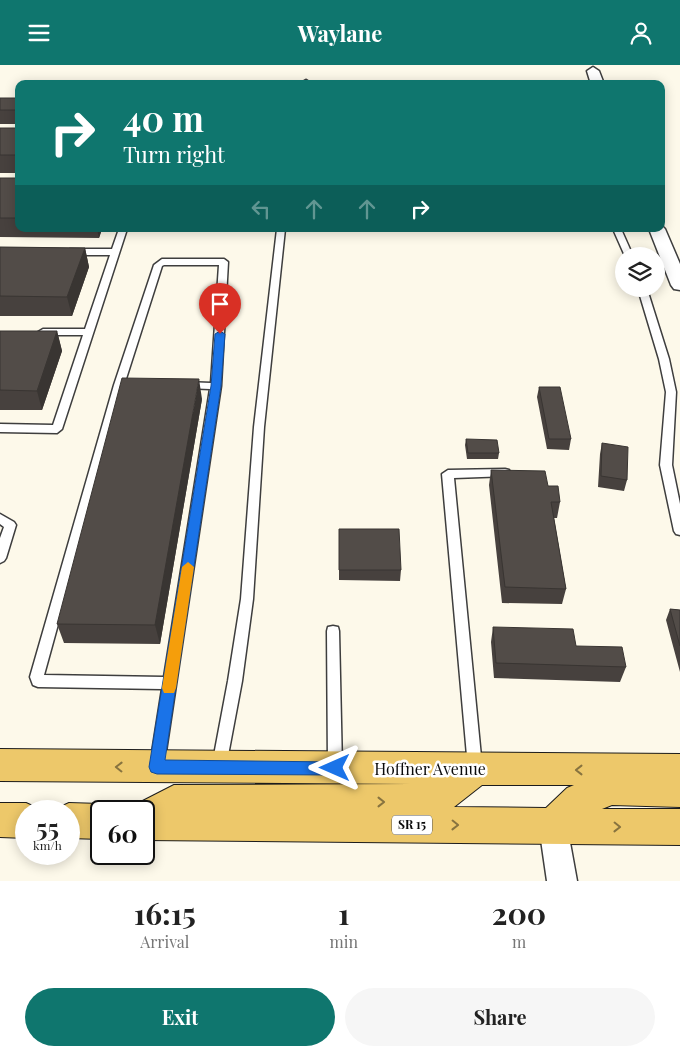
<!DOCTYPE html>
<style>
body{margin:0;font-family:"Playfair Display",serif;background:#f6f6f6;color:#222;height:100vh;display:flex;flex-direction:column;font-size:19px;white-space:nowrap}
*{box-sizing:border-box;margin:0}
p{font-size:16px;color:#767676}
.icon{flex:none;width:28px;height:28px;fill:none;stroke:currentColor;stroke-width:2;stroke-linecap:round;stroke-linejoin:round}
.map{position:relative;height:816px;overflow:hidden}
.details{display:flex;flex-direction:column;background:#fff;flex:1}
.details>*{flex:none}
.banner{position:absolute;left:15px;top:15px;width:650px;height:152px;border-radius:10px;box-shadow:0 2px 12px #0003;background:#0f766e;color:#fff;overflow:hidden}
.tools{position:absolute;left:615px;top:182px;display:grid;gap:10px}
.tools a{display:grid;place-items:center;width:50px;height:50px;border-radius:50%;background:#fff;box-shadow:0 2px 12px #0003;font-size:25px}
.speed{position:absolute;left:15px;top:735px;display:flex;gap:10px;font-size:25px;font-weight:700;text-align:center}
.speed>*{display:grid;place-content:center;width:65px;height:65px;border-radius:50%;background:#fff;box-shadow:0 2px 12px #0003;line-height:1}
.speed small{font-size:12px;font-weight:400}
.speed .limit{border:2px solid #111;border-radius:8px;background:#fff;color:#111}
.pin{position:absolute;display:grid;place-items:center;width:42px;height:42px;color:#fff;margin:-51px -21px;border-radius:50% 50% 50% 0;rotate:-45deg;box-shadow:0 0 5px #0007}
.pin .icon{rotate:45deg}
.me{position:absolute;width:55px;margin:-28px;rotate:270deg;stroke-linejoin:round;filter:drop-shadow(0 0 4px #0008)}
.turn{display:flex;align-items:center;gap:18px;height:105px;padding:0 25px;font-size:22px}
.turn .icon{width:65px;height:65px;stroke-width:2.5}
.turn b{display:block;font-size:35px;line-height:42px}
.lanes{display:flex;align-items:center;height:48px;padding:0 25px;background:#0003;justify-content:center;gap:25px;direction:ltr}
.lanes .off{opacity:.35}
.eta{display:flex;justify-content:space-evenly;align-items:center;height:85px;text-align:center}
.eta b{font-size:30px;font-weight:700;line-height:35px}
.action{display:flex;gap:10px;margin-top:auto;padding:10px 25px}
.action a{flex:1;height:58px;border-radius:30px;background:#0f766e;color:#fff;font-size:20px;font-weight:700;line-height:58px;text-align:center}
.action a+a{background:#f6f6f6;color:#222}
header{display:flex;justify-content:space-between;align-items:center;height:65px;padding:0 25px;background:#0f766e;color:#fff;font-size:22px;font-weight:700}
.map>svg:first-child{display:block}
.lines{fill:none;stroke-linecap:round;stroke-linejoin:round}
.lane-casing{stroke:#3e3e3e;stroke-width:3}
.street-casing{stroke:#3e3e3e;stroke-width:3}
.primary-casing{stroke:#1c1c1c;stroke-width:2}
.lane{fill:#fff;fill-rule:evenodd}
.street{fill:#fff;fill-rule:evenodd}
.primary{fill:#edc86a;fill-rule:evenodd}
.wall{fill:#47413e}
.shaded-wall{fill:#393532}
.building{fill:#524c48;stroke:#393532}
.oneway{stroke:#87733f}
.route{fill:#1a73e8;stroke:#114b97}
.slow{fill:#f59e0b}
.labels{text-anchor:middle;stroke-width:5;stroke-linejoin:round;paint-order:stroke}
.shield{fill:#fff;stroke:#545454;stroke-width:1}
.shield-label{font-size:12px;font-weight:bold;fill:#0b0b0b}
.near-street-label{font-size:16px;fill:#0b0b0b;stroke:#fff}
</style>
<header><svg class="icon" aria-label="menu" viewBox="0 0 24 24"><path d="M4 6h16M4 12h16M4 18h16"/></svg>Waylane<svg class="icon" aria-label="person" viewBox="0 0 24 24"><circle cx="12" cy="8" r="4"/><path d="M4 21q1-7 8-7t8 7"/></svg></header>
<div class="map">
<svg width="680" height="816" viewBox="0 0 680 816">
<rect width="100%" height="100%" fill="#fdf9ea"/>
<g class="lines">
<g class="lane-casing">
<path id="lane" d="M 306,15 L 309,17 L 308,18 L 299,19 Z
M 119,164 L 127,164 L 62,364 L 57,368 L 0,367 L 0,359 L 53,360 L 83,270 L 43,270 L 38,267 L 43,264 L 85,264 L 110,190 L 70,190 L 66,187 L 70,184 L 112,184 Z
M 277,164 L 285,164 L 264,362 L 253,534 L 242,616 L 226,701 L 224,706 L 219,708 L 214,706 L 212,701 L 228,616 L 241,534 L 254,362 Z
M 613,164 L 621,164 L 633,191 L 625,191 Z
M 162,194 L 224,194 L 228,197 L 221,321 L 164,700 L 162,705 L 157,707 L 152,705 L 150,700 L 162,624 L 38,622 L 33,620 L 30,612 L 114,320 L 154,200 ZM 164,200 L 219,200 L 211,318 L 185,317 L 180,320 L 185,323 L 210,324 L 164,612 L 44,610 L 124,320 L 162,201 Z
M 638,224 L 647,224 L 669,294 L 676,327 L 672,400 L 680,439 L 680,470 L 676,469 L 674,466 L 660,400 L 666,327 L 659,294 Z
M 505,404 L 509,405 L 511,408 L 509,411 L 454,413 L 482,702 L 480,707 L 475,709 L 470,707 L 468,702 L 442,409 L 448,405 Z
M 0,449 L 14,457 L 16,460 L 6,493 L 4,496 L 0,498 L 0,473 L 4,462 L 0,459 Z
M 333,561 L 338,562 L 339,566 L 342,702 L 340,707 L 335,709 L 330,707 L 328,702 L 327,566 L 328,562 Z"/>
</g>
<g class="street-casing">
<path id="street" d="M 593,2 L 599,6 L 604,19 L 591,19 L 587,6 Z
M 661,160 L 665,164 L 680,199 L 680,225 L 674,224 L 671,220 L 649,164 L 661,164 Z
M 553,747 L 563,751 L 567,761 L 577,816 L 547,816 L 539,761 L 543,751 Z"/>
</g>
<g class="primary-casing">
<path id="primary" d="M 0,684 L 680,689 L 680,742 L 612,740 L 602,744 L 680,744 L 680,780 L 144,775 L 144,746 L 129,746 L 131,742 L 174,720 L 410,719 L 0,716 ZM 482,720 L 574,720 L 567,723 L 546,743 L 454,742 Z
M 0,738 L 26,738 L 39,744 L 40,746 L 26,746 L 26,773 L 0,772 Z
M 69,738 L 101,739 L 114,745 L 115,746 L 101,746 L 101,774 L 69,773 L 69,746 L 55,746 L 56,744 Z"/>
</g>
<use href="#lane" class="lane"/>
<use href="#street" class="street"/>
<use href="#primary" class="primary"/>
</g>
<path class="wall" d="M 0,33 L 19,33 L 19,59 L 0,59 Z
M 0,63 L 19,63 L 19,108 L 0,108 Z
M 0,113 L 19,113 L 19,164 L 102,164 L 99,173 L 0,172 Z
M 0,182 L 85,183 L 89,202 L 72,251 L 0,251 Z
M 0,266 L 57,266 L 62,286 L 42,345 L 0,345 Z
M 539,322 L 571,374 L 569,385 L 547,384 L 537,332 Z
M 202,334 L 160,579 L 64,578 L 57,559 Z
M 466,374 L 499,388 L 498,394 L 467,394 L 465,380 Z
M 602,378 L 627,415 L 624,426 L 598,422 L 600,389 Z
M 491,405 L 548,421 L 560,437 L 557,453 L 554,453 L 566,524 L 562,539 L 502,538 L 489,420 Z
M 339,464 L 401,505 L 400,516 L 339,515 Z
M 670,544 L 680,545 L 680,607 L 666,555 Z
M 493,562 L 576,581 L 626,602 L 620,617 L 494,613 L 491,577 Z"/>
<path class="shaded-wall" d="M 97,164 L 102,164 L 99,173 Z
M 85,183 L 89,202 L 72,251 L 67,232 Z
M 57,266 L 62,286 L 42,345 L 37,326 Z
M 199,314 L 202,334 L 160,579 L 155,560 Z"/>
<path class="building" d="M 0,33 L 19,33 L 19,45 L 0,45 Z
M 0,63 L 19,63 L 19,90 L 0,90 Z
M 0,113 L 19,113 L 19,153 L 0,153 Z
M 0,182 L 85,183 L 67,232 L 0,231 Z
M 0,266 L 57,266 L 37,326 L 0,325 Z
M 122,313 L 199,314 L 155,560 L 57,559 Z
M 539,322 L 560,322 L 571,374 L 549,374 Z
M 466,374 L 497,375 L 499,388 L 468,388 Z
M 602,378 L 628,382 L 627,415 L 601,411 Z
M 491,405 L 545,406 L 548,421 L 558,421 L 560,437 L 551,437 L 566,524 L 505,522 Z
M 339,464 L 399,464 L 401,505 L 339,505 Z
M 670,544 L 680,545 L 680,581 Z
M 493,562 L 573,564 L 576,581 L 622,582 L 626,602 L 496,598 Z"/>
<defs><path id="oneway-chevron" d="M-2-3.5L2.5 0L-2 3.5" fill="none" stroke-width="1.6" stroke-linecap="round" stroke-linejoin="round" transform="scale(1.25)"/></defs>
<g class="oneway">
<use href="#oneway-chevron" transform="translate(119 702) rotate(-179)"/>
<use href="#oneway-chevron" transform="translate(579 705) rotate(-180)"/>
<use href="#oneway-chevron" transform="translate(381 737)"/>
<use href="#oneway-chevron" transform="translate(455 760) rotate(1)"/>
<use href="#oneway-chevron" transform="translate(617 762) rotate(1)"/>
</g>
<path class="route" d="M 220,266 L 225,269 L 221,321 L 165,695 L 335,697 L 341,699 L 343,703 L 341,708 L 335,710 L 157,709 L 151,707 L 149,702 L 211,321 L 215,269 Z"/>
<path class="slow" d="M 188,497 L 194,502 L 176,623 L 174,628 L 164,628 L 162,623 L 182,502 Z"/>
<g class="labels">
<rect class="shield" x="392" y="750.5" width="40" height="19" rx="4"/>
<g class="shield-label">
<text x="412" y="764">SR 15</text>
</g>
<g class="near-street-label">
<text x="430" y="710">Hoffner Avenue</text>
</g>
</g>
</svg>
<div class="tools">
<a><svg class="icon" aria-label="layers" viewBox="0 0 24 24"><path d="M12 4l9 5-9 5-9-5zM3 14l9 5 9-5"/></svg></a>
</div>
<div class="speed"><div>55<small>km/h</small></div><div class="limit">60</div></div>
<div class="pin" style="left:220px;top:269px;background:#d93025"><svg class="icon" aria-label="arrive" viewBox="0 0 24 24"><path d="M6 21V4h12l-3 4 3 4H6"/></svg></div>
<svg class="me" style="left:335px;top:703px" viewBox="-20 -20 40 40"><path d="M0-17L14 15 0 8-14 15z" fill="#1a73e8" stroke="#fff" stroke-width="4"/></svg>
<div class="banner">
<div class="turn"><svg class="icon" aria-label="right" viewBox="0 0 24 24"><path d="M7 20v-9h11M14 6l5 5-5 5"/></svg><div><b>40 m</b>Turn right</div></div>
<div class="lanes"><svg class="icon off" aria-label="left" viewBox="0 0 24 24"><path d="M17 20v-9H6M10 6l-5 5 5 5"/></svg><svg class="icon off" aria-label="ahead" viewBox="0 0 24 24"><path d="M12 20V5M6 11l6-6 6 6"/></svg><svg class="icon off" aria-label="ahead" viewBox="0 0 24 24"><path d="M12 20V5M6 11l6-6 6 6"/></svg><svg class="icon" aria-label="right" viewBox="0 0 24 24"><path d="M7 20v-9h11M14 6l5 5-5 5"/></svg></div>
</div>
</div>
<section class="details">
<div class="eta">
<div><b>16:15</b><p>Arrival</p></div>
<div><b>1</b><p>min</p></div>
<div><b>200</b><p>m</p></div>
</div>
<div class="action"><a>Exit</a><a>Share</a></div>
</section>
